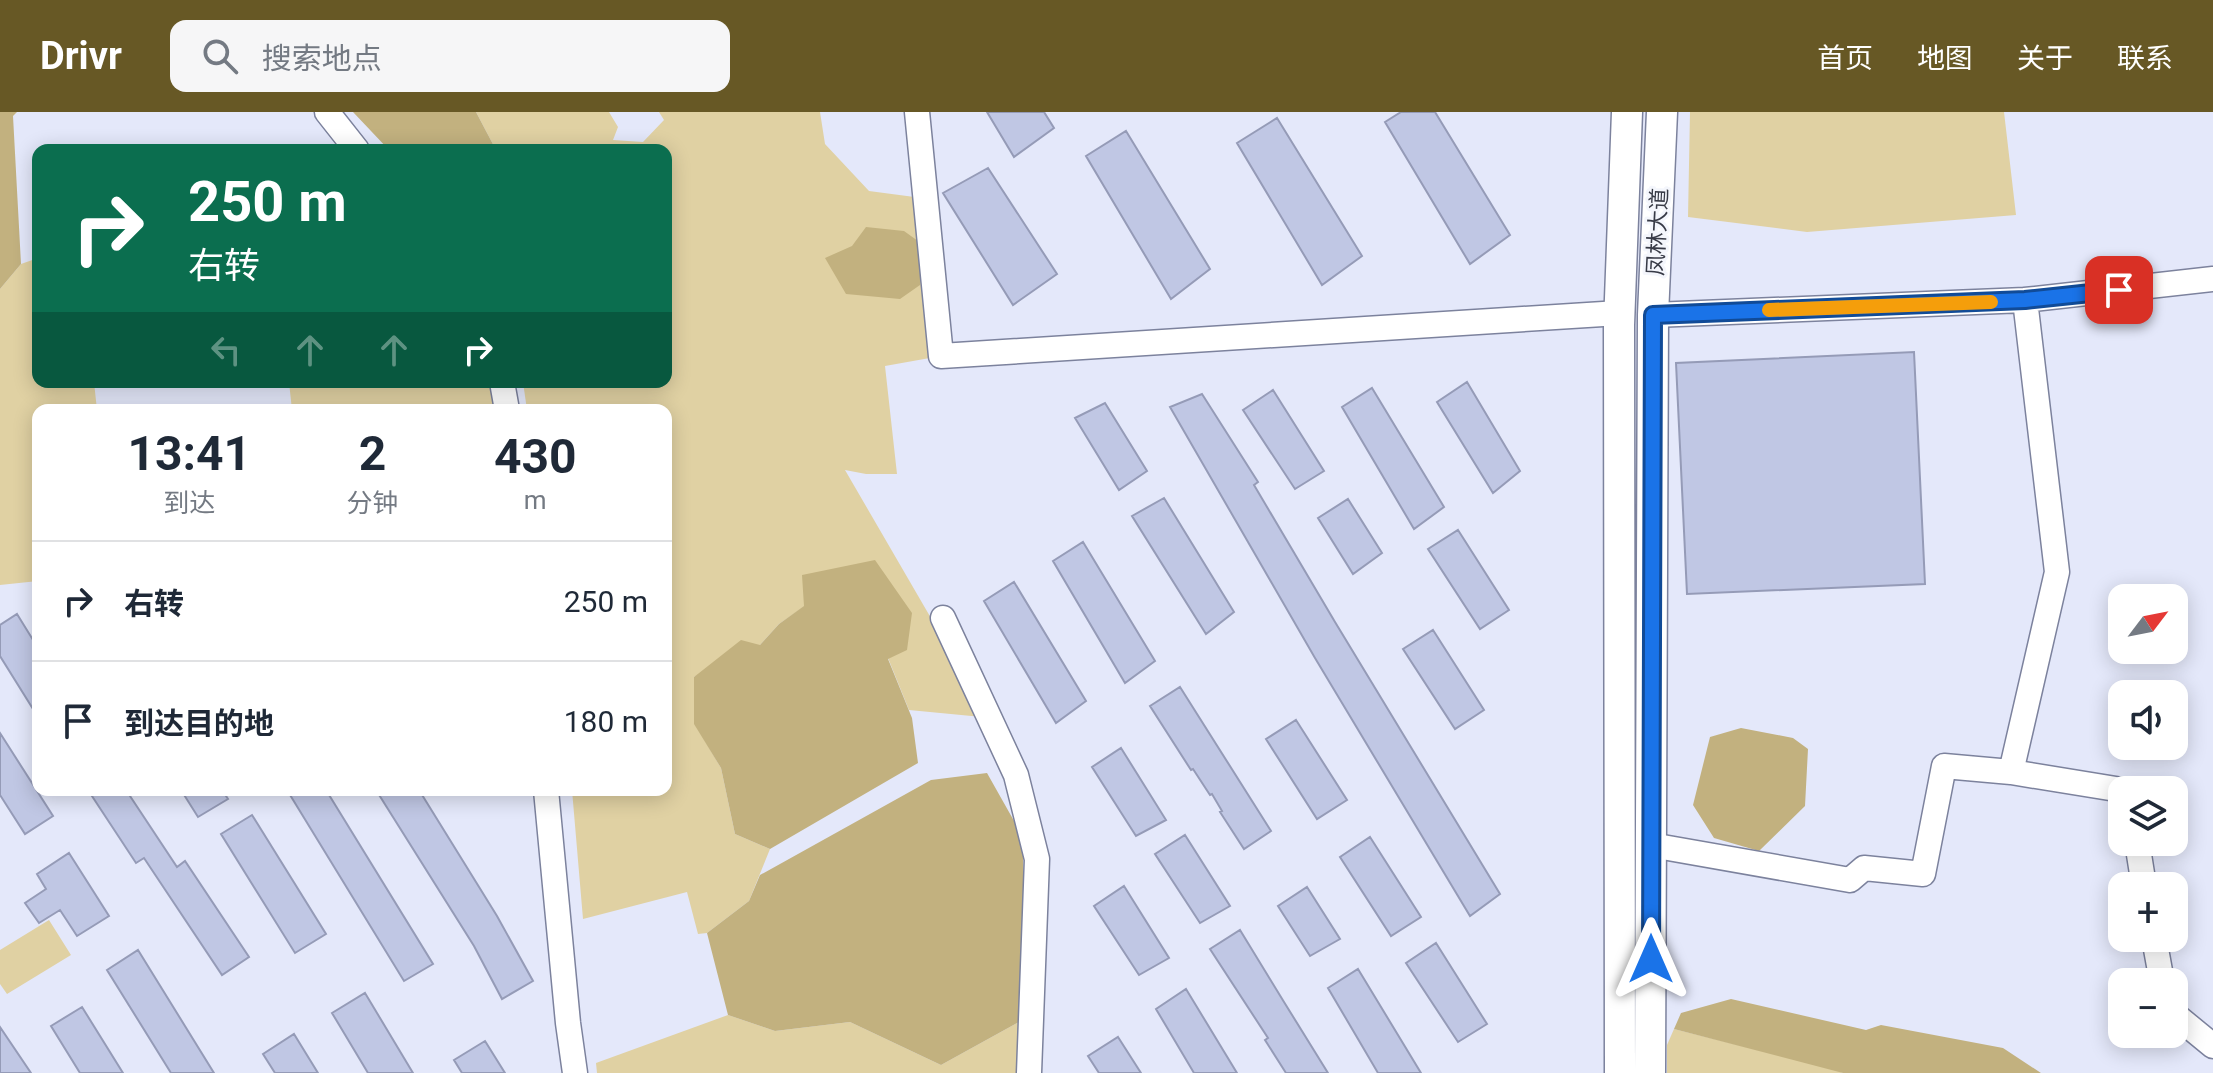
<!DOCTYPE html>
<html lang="zh">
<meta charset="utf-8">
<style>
body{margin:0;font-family:Roboto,"Noto Sans SC",sans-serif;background:#f6f6f7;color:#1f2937;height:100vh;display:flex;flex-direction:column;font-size:30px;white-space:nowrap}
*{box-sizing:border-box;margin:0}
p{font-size:26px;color:#747a83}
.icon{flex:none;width:44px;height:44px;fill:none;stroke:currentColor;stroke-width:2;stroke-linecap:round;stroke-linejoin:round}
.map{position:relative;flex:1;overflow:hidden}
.panel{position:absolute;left:32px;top:292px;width:640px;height:392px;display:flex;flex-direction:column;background:#fff;border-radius:16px;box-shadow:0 4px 20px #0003}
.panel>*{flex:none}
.top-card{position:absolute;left:32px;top:32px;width:640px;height:244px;border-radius:16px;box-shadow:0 4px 20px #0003;background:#0b6e4f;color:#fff;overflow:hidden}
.needle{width:52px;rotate:58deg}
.buttons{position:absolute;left:2108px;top:472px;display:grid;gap:16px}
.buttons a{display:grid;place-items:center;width:80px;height:80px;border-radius:16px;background:#fff;box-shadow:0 4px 20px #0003;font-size:40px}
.pin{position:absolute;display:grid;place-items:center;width:68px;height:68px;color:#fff;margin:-34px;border-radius:16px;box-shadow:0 4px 12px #0006}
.me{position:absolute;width:88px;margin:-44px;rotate:0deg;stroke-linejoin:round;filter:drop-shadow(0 0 6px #0008)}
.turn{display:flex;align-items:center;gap:28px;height:168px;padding:0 24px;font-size:36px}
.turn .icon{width:104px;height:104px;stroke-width:2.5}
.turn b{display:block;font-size:56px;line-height:68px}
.lanes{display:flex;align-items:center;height:76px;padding:0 24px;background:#0003;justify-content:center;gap:40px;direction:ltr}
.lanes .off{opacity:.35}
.eta{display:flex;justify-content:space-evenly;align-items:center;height:136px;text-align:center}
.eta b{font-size:48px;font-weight:700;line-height:56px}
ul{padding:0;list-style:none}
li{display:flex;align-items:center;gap:24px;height:120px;padding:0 24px;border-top:2px solid #e0e1e3}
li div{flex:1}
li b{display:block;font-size:30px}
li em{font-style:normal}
header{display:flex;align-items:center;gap:48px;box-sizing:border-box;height:112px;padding:0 40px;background:#675825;color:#fff}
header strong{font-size:38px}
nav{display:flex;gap:44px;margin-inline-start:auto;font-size:28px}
.search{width:560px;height:72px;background:#f6f6f7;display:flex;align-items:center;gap:20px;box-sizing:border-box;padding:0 28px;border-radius:16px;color:#747a83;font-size:30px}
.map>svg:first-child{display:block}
.green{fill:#e0d1a3}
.water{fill:#c2b17f}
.building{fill:#c0c7e4;stroke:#959bb7;stroke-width:2}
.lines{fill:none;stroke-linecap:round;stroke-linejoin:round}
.minor-casing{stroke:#7c829d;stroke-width:27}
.major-casing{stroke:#7c829d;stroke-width:33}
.minor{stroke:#fff;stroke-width:24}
.major{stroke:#fff;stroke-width:30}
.route-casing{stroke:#114b97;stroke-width:20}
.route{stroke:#1a73e8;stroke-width:14}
.slow{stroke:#f59e0b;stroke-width:14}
.labels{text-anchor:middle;stroke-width:6;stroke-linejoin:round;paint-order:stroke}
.street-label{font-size:22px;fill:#373a46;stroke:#f4f6fc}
</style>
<header>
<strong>Drivr</strong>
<div class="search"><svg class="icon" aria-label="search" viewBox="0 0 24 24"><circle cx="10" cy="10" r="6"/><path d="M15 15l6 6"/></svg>搜索地点</div>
<nav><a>首页</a><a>地图</a><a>关于</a><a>联系</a></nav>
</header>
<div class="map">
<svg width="2213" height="961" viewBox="0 0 2213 961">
<rect width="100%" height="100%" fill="#e4e8fa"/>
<path class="green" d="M 476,0 L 609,0 L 618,15 L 613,28 L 643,30 L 664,8 L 659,0 L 820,0 L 825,32 L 869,79 L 922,86 L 941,244 L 885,254 L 897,362 L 866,362 L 845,358 L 935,513 L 982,605 L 909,598 L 888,546 L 805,494 L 779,512 L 760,533 L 694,565 L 695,612 L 721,656 L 735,722 L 770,737 L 749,789 L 707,821 L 698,822 L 687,780 L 583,807 L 572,678 L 666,678 L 666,298 L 527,298 L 523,270 L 666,270 L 666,38 L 496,38 Z
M 1690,0 L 2004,0 L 2016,103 L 1807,120 L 1688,105 Z
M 38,146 L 38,270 L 94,270 L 97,298 L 38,298 L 38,469 L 0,473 L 0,177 L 21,152 Z
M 289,270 L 491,270 L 494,298 L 292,298 Z
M 49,808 L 71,843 L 7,882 L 0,872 L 0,838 Z
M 728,903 L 775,919 L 850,910 L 941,953 L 1019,910 L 1018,961 L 597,961 L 596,951 Z
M 1674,917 L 1834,957 L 1843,961 L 1667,961 L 1667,933 Z"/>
<path class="water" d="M 0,0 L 17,0 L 13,4 L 21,152 L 0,177 Z
M 353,0 L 476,0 L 496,38 L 389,38 Z
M 866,115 L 904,119 L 925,134 L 920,173 L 900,187 L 846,182 L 825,146 L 852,134 Z
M 875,448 L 912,501 L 907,538 L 888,547 L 912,606 L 918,651 L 770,737 L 735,722 L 721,656 L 694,612 L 694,565 L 741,528 L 760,533 L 779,512 L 804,494 L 802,463 Z
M 1741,616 L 1793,626 L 1808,637 L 1805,694 L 1759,739 L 1714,726 L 1693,693 L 1710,625 Z
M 987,661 L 1023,725 L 1024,825 L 1019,910 L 941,953 L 850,910 L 775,919 L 728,903 L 707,821 L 749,789 L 760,763 L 931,668 Z
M 1731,887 L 1866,918 L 1881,913 L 2003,936 L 2041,961 L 1843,961 L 1674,917 L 1681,901 Z"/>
<path class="building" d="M 987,0 L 1044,0 L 1054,16 L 1014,45 Z
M 1401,0 L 1435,0 L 1510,123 L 1470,152 L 1385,10 Z
M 1277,6 L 1362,144 L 1322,173 L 1237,31 Z
M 1126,19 L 1210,157 L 1171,187 L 1086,44 Z
M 988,56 L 1057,162 L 1013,193 L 943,81 Z
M 1914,240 L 1925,472 L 1687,482 L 1676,251 Z
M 1467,270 L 1520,359 L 1493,381 L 1437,290 Z
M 1372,276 L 1444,395 L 1414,417 L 1342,295 Z
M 1273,278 L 1324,359 L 1295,377 L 1243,298 Z
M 1202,282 L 1258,370 L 1254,373 L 1335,510 L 1500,782 L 1470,804 L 1315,546 L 1170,295 Z
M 1105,291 L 1147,359 L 1119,378 L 1075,306 Z
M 1164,386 L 1234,500 L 1206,522 L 1132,404 Z
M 1348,387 L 1382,441 L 1353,462 L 1318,406 Z
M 1458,418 L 1509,498 L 1480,517 L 1428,437 Z
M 1083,430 L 1155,549 L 1125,571 L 1053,449 Z
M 1014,470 L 1086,589 L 1056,611 L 984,489 Z
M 17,502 L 38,536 L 38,605 L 0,544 L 0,513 Z
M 1433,518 L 1484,598 L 1455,617 L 1403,537 Z
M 1180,575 L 1271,719 L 1244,737 L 1220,700 L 1222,699 L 1212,682 L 1210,683 L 1193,657 L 1191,658 L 1150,594 Z
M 1296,608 L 1347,688 L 1317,707 L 1266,627 Z
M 0,621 L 53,704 L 25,722 L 0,683 Z
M 1121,636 L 1166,708 L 1136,724 L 1092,655 Z
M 88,678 L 126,678 L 177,755 L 185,749 L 249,845 L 222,863 L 144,746 L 136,751 Z
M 181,678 L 222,678 L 228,687 L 198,705 Z
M 287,678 L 326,678 L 433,852 L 404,869 Z
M 376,678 L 419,678 L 497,804 L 533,869 L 502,887 L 474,834 Z
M 252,703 L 326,822 L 295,841 L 221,722 Z
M 1185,723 L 1230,794 L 1200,811 L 1155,742 Z
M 1370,725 L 1421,805 L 1391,824 L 1340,745 Z
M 69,741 L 109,804 L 77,824 L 60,798 L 39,811 L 25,791 L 46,777 L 37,762 Z
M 1124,774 L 1169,846 L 1139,863 L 1094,794 Z
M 1307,775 L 1340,827 L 1310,844 L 1278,794 Z
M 1240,818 L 1284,890 L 1328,961 L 1286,961 L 1265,928 L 1268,926 L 1210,837 Z
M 1436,831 L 1487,912 L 1458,930 L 1406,851 Z
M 138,838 L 214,961 L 171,961 L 107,858 Z
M 1358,857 L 1421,961 L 1378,961 L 1328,876 Z
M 1186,877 L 1237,961 L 1194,961 L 1156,897 Z
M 365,881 L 413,961 L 368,961 L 332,901 Z
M 82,895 L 123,961 L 80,961 L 51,914 Z
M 0,915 L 31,961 L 0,961 Z
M 294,922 L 318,961 L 275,961 L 263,942 Z
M 1118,925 L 1141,961 L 1099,961 L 1088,944 Z
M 485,929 L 505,961 L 462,961 L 454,948 Z"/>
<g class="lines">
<g class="minor-casing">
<path id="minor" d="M 327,0 L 357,38
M 917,0 L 941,244 L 1619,201
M 1653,203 L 2025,188
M 502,270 L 507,298
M 943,506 L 1016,663 L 1037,747 L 1029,961
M 2011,660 L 2122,678
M 546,678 L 568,911 L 575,961
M 2137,730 L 2144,774
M 1651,733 L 1850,768 L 1864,756 L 1923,762 L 1944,654 L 2011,660 L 2057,460 L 2025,188 L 2213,167
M 2154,826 L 2162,870
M 2174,902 L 2213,934"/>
</g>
<g class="major-casing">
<path id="major" d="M 1620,961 L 1619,213 L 1627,0
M 1650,961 L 1653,203 L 1662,0"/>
</g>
<use href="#minor" class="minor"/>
<use href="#major" class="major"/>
</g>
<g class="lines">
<g class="route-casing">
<path id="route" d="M 1651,847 L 1653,203 L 2025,188 L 2119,178"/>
</g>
<use href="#route" class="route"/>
<path class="slow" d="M 1769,198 L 1991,190"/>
</g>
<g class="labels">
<g class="street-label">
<text transform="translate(1657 120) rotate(-87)" y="8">凤林大道</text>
</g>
</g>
</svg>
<div class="buttons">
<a><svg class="needle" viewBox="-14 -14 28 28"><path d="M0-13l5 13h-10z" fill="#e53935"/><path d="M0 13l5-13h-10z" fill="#747a83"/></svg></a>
<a><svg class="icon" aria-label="sound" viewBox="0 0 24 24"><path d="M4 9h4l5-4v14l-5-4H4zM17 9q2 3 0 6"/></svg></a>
<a><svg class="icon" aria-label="layers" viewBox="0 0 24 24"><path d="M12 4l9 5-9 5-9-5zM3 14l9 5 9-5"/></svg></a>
<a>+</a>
<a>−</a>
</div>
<div class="pin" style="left:2119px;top:178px;background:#d93025"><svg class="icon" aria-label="arrive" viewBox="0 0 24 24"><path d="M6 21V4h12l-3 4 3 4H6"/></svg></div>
<svg class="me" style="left:1651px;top:847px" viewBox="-20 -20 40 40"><path d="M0-17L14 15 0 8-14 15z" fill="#1a73e8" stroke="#fff" stroke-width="4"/></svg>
<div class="top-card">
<div class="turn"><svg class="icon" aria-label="right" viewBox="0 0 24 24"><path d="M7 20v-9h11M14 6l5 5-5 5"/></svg><div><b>250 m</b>右转</div></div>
<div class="lanes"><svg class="icon off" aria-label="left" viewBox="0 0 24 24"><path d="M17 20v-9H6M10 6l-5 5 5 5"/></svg><svg class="icon off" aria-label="ahead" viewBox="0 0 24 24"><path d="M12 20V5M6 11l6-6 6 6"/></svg><svg class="icon off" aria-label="ahead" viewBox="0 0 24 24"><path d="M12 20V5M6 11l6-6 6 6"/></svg><svg class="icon" aria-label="right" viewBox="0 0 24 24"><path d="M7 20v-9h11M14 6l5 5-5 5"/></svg></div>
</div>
<section class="panel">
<div class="eta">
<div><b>13:41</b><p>到达</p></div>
<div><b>2</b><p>分钟</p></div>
<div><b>430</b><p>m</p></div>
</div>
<ul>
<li><svg class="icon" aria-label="right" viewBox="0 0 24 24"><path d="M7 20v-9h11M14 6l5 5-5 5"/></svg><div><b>右转</b></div><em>250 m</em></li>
<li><svg class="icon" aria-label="arrive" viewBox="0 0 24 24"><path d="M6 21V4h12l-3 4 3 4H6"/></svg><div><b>到达目的地</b></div><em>180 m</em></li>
</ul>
</section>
</div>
